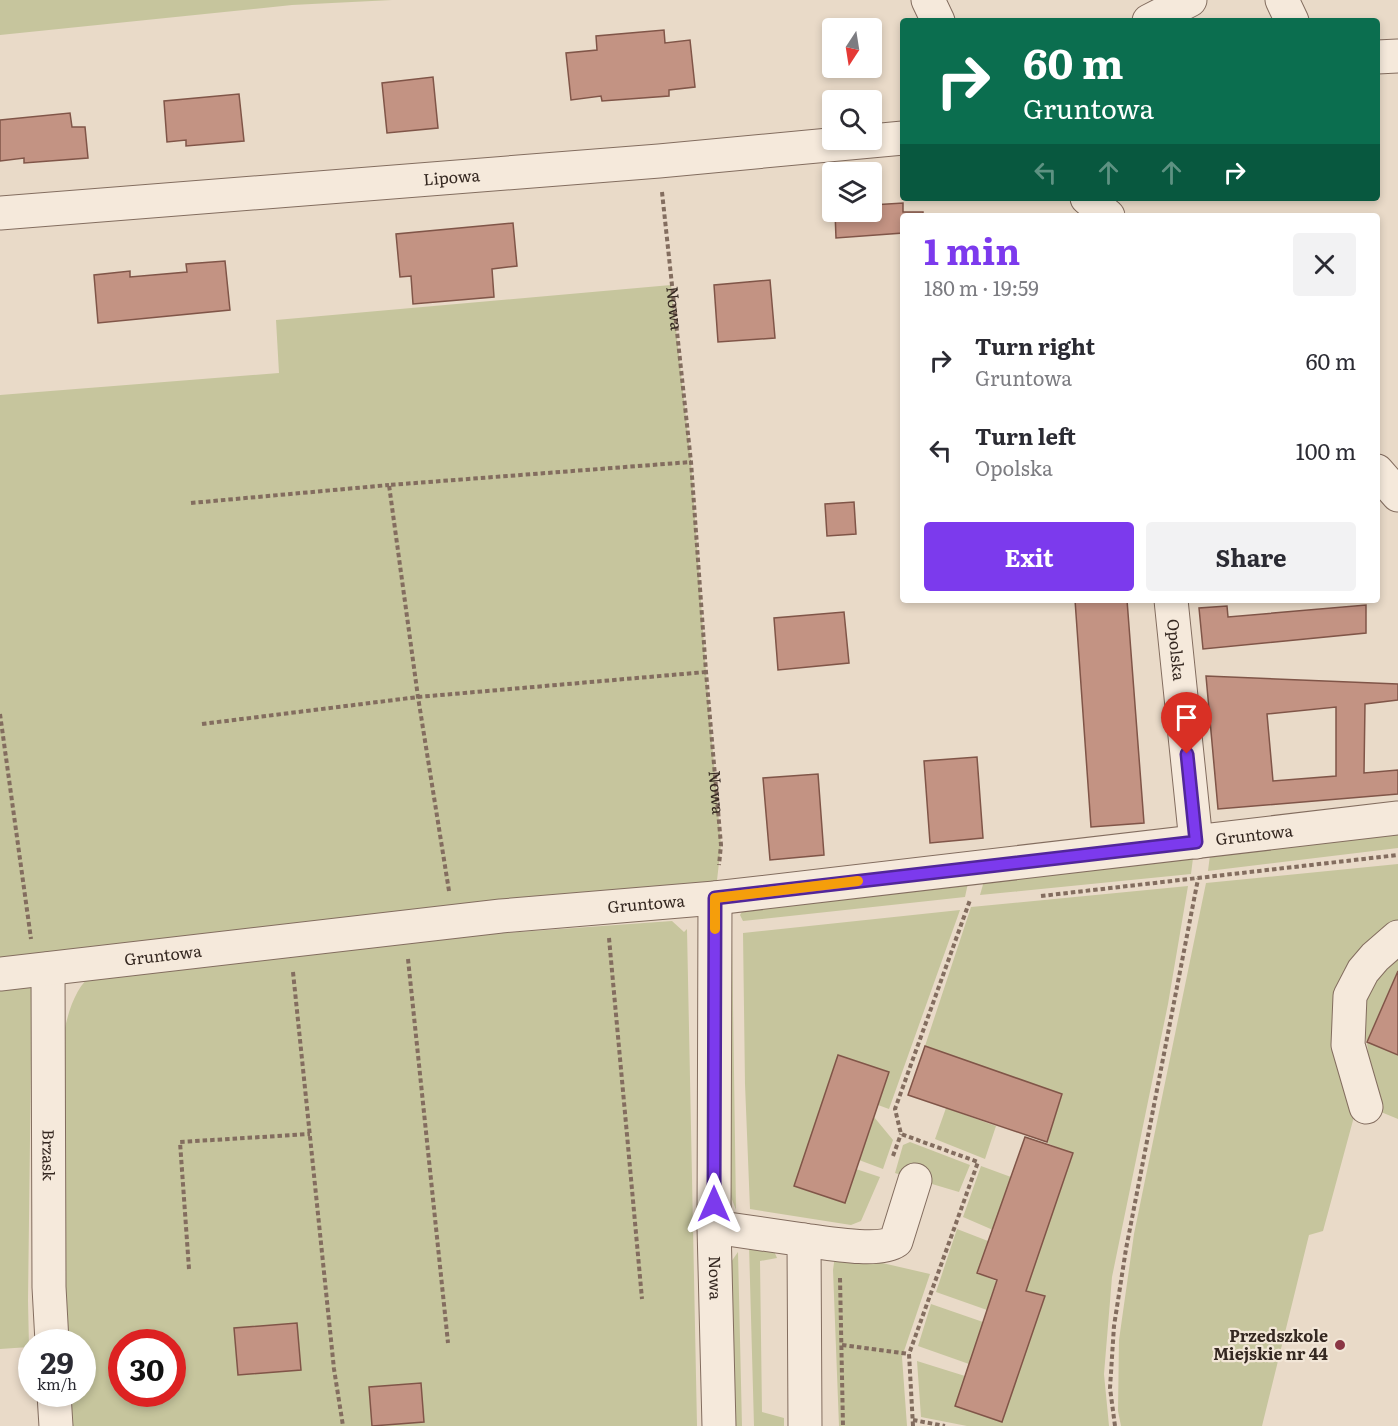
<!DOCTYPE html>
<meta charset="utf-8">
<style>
body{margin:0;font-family:Literata,serif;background:#f2f2f3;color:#2b2b33;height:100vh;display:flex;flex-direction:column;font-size:22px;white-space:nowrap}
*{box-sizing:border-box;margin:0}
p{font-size:20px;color:#7c7c81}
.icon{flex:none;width:33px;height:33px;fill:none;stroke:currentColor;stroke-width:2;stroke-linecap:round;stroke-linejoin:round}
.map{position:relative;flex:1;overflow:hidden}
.details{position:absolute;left:900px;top:213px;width:480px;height:390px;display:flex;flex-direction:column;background:#fff;border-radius:6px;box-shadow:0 3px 9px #0003}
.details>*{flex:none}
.hud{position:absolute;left:900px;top:18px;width:480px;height:183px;border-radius:6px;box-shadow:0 3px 9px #0003;background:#0b6e4f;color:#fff;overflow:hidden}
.needle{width:39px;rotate:192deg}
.fabs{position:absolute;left:822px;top:18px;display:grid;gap:12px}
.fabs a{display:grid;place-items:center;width:60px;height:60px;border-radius:6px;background:#fff;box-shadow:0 3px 9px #0003;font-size:30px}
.speed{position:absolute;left:18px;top:1329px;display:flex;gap:12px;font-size:30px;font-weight:700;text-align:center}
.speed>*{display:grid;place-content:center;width:78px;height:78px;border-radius:50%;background:#fff;box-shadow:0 3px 9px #0003;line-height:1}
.speed small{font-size:15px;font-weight:400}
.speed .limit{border:9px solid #d22;background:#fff;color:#111}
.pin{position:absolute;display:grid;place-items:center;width:51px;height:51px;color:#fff;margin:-62px -26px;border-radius:50% 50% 50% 0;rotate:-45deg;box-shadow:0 0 6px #0007}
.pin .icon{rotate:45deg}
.me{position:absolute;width:66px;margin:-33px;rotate:0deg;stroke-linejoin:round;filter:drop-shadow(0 0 4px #0008)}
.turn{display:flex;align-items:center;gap:21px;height:126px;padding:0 24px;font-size:27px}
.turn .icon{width:78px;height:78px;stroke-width:2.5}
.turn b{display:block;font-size:42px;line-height:51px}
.lanes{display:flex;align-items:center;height:57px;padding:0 24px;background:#0003;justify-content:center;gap:30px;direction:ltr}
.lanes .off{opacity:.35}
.round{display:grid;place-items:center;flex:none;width:63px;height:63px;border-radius:6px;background:#f2f2f3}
.overview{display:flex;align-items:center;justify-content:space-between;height:102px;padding:0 24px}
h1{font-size:36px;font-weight:700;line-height:45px;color:#7c3aed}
.action{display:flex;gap:12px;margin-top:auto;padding:12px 24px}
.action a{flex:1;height:69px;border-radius:6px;background:#7c3aed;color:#fff;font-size:24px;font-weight:700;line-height:69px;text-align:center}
.action a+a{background:#f2f2f3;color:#2b2b33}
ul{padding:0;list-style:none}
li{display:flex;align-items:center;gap:18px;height:90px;padding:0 24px}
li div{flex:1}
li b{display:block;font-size:22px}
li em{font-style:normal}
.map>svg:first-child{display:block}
.green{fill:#c6c59d;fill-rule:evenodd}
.building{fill:#c39383;stroke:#805548;stroke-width:1.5;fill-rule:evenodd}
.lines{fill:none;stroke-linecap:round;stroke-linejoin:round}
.minor-casing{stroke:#836d5f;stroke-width:35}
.path{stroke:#836d5f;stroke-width:4;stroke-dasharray:4.5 3;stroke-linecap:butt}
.minor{stroke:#f5e9db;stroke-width:33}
.route-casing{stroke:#51269a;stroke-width:15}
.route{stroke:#7c3aed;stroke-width:10}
.slow{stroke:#f59e0b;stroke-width:10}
.poi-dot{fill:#8b3645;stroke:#f2e6d7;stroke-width:2}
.labels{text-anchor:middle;stroke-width:4.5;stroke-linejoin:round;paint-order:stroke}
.street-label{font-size:16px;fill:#352821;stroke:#f2e6d7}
.poi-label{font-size:16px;font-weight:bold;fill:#352821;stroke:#f2e6d7;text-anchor:end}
</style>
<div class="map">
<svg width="1398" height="1426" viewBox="0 0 1398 1426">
<rect width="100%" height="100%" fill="#e9dac8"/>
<path class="green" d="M 0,0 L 392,0 L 292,5 L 0,35 Z
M 671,285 L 691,462 L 706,672 L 721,845 L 715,898 L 0,974 L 0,395 L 279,373 L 276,320 Z
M 1398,834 L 1398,848 L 1208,871 L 1210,855 Z
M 1193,858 L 1191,874 L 980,895 L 984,881 Z
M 1398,864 L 1398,920 L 1391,930 L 1365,955 L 1355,1113 L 1323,1231 L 1309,1235 L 1262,1426 L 1121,1426 L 1118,1411 L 1119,1340 L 1134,1234 L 1206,883 Z
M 968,883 L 965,897 L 743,921 L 740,915 L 743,910 Z
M 1188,886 L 1168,1004 L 1112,1277 L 1104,1374 L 1109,1426 L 967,1426 L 921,1417 L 917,1361 L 965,1376 L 955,1406 L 1002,1422 L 1044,1297 L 1026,1290 L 1073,1154 L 1047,1143 L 1062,1094 L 925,1046 L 971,907 Z
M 960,910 L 889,1109 L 878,1105 L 889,1072 L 838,1055 L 845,1202 L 856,1169 L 880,1177 L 861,1221 L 851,1225 L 750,1209 L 745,1084 L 743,933 Z
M 672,921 L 684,932 L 687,929 L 697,1426 L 65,1426 L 65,1394 L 82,1394 L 82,1342 L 64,1342 L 60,1052 C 65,1027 71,987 95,973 L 503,933 ZM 122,1342 L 172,1342 L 172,1394 L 122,1394 Z
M 725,934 L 732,934 L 736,1210 L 731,1197 Z
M 1398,951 L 1398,971 L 1367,1041 L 1398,1055 L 1398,1119 L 1381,1112 L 1370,1075 L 1367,1042 L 1357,1019 L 1358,1002 Z
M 32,979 L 28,1301 L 29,1347 L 0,1349 L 0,982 Z
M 946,1108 L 996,1126 L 985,1159 L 935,1139 Z
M 874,1117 L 893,1140 L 883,1169 L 859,1160 Z
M 910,1142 L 970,1165 L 959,1192 L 895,1173 L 903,1145 Z
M 981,1166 L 1011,1177 L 993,1230 L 963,1217 Z
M 957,1229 L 988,1241 L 977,1273 L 996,1281 L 987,1310 L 936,1292 Z
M 749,1245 L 774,1251 L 777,1258 L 760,1261 L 762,1412 L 784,1418 L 784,1426 L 754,1426 Z
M 738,1252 L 742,1426 L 733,1426 L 731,1262 Z
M 835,1255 L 865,1259 L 930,1274 L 902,1357 L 907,1426 L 839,1426 L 833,1270 Z
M 931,1304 L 983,1322 L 969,1364 L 918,1346 Z"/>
<path class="building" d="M 664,30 L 665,43 L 690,40 L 695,87 L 669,90 L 669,96 L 602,101 L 601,96 L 571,100 L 566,53 L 597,50 L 596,36 Z
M 433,77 L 438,128 L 387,133 L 382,83 Z
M 239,94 L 244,141 L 186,146 L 186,140 L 167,142 L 164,101 Z
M 70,113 L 72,127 L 85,127 L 88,158 L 24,163 L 24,158 L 0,161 L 0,120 Z
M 903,203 L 903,212 L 923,212 L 923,216 L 903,216 L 903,233 L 836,238 L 835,212 L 872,212 L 872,205 Z
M 513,223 L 517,266 L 492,269 L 494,297 L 413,304 L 411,276 L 400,277 L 396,234 Z
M 225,261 L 230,310 L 98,323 L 94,275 L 130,271 L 130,277 L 187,272 L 186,264 Z
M 770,280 L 775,338 L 718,342 L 714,285 Z
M 854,502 L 856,534 L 827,536 L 825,504 Z
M 1075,600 L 1127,600 L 1144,823 L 1091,827 Z
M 1366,605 L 1366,633 L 1203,649 L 1199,608 L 1227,606 L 1228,617 Z
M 844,612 L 849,663 L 778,670 L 774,618 Z
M 1206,676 L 1398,684 L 1398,700 L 1365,704 L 1364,773 L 1398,770 L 1398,794 L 1218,809 ZM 1336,707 L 1336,776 L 1273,781 L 1267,714 Z
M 977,757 L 983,838 L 930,843 L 924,761 Z
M 818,774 L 824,855 L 770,860 L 763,778 Z
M 1398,971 L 1398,1055 L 1367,1042 Z
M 925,1046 L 1062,1094 L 1047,1142 L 908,1095 Z
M 838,1055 L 889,1072 L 845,1203 L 794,1186 Z
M 1025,1137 L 1073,1153 L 1026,1291 L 1045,1296 L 1002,1422 L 955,1406 L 997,1280 L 977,1273 Z
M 297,1323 L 301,1370 L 238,1375 L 234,1328 Z
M 421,1383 L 424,1422 L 372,1426 L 369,1387 Z"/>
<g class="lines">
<g class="minor-casing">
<g id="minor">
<path d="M 928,0 L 938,21"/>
<path d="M 1282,0 L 1292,21"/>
<path d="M 1149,21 L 1190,0"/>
<path d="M 1377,57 L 1398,56"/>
<path d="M 1087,198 L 1108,216"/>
<path id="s2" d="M 0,213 L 659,161 L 903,138"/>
<path d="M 1377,471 L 1398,495"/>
<path id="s3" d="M 1171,600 L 1196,842"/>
<path id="s4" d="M 715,898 L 714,1227 L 719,1426"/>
<path id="s5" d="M 48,969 L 49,1287 L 52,1342"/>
<path id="s6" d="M 0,974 L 501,916 L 715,898 L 1398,818"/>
<path d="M 1366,1107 L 1348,1045 L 1350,996 L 1363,971 L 1375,957 L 1398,937"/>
<path d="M 714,1227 L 804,1240 L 805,1426"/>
<path d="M 804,1240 C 827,1243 879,1253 896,1241 L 915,1180"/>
<path d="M 54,1394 L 56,1426"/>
</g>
</g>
<g class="path">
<path id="s1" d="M 662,192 L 691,462 L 706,672 L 721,845 L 719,865"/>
<path d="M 191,503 L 389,485"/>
<path d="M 0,714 L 31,939"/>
<path d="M 202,724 L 418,697 L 706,672"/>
<path d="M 449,891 L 418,697 L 389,485 L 691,462"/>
<path d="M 1041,896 L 1398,855"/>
<path d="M 609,938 L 642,1299"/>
<path d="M 408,959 L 448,1343"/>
<path d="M 293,972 L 334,1369 L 343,1426"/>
<path d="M 893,1156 L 901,1134"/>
<path d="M 189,1269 L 180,1142 L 310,1134"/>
<path d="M 840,1278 L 843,1426"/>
<path d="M 842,1345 L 909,1354"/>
<path d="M 913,1420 L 945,1426"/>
<path d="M 913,1426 L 909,1354 L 978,1162 L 901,1134 L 895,1109 L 970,900"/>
<path d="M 1115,1426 L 1110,1388 L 1114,1326 L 1126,1249 L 1198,879"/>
</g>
<use href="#minor" class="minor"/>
</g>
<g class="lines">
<g class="route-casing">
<path id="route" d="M 714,1204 L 715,898 L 1196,842 L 1187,754"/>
</g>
<use href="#route" class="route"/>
<path class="slow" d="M 715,929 L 715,898 L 858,881"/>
</g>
<circle class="poi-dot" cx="1340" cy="1345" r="6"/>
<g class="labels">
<g class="street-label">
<text dy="6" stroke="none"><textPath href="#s2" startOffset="453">Lipowa</textPath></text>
<text dy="6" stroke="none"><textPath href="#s1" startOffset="117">Nowa</textPath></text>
<text dy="6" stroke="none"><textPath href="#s3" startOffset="50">Opolska</textPath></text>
<text dy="6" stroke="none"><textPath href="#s1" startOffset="603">Nowa</textPath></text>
<text dy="6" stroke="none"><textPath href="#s6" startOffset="1262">Gruntowa</textPath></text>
<text dy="6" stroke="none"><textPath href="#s6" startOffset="650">Gruntowa</textPath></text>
<text dy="6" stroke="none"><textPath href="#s6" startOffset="164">Gruntowa</textPath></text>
<text dy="6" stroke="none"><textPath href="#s5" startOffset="186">Brzask</textPath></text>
<text dy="6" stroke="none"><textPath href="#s4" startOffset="380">Nowa</textPath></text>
</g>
<g class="poi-label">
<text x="1328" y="1342">Przedszkole<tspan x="1328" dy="18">Miejskie nr 44</tspan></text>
</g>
</g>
</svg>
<div class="fabs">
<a><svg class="needle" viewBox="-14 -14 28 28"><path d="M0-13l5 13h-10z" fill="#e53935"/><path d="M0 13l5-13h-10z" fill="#7c7c81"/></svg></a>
<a><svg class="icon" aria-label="search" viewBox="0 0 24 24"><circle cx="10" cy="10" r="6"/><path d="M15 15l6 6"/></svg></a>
<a><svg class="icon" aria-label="layers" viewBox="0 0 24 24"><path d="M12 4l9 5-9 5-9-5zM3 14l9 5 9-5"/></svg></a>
</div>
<div class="speed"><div>29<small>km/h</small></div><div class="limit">30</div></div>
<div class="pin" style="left:1187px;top:754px;background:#d93025"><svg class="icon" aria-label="arrive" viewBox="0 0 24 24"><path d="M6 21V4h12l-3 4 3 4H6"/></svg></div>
<svg class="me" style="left:714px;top:1204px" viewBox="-20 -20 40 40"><path d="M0-17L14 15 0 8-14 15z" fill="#7c3aed" stroke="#fff" stroke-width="4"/></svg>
<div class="hud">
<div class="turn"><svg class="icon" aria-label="right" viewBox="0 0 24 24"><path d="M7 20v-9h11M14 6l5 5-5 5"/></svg><div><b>60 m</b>Gruntowa</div></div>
<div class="lanes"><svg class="icon off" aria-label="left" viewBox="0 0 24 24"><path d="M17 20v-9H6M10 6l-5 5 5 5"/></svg><svg class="icon off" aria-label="ahead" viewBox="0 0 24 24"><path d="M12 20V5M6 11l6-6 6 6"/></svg><svg class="icon off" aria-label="ahead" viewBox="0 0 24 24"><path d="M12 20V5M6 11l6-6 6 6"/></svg><svg class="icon" aria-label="right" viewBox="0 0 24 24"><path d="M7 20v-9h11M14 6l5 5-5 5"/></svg></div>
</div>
<section class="details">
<div class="overview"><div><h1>1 min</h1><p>180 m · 19:59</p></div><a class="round"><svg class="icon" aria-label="close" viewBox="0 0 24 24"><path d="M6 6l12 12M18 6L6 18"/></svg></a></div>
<ul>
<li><svg class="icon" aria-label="right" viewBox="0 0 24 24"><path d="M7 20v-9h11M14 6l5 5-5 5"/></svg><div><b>Turn right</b><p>Gruntowa</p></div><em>60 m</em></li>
<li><svg class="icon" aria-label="left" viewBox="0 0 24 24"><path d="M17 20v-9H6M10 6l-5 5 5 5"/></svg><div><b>Turn left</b><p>Opolska</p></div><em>100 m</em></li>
</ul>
<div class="action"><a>Exit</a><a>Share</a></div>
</section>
</div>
